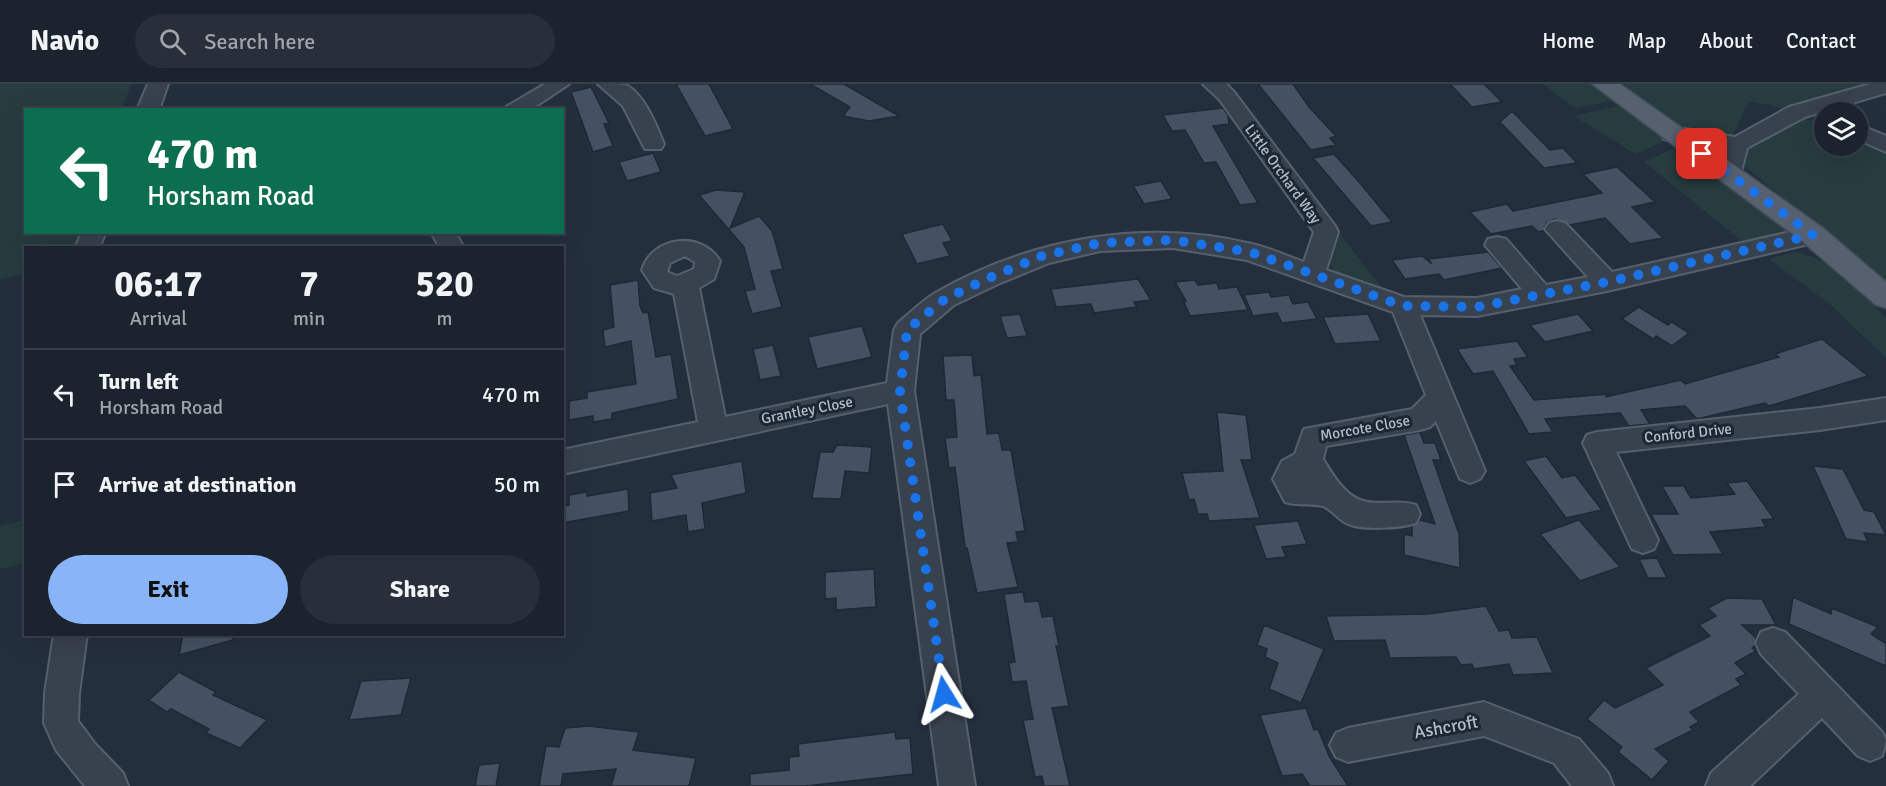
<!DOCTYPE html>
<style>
body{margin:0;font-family:Signika,sans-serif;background:#282f3a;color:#f1f3f6;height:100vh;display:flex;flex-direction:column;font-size:22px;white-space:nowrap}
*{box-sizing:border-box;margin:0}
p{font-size:20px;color:#a0a4aa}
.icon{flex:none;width:33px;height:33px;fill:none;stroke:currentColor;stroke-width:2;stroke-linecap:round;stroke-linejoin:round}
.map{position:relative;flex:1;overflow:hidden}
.side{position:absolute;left:24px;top:162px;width:540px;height:390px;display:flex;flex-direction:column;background:#1b232e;border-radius:0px;box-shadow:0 6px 24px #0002,0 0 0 2px #39404a}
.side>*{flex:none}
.hud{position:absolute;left:24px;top:24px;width:540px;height:126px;border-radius:0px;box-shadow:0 6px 24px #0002,0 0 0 2px #39404a;background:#0b6e4f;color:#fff;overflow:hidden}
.fabs{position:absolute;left:1814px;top:18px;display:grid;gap:12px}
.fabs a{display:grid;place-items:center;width:54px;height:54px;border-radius:50%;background:#1b232e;box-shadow:0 6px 24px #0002,0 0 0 2px #39404a;font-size:30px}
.pin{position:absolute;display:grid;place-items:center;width:51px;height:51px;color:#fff;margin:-26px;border-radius:12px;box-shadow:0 3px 9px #0006}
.me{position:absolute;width:66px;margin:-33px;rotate:352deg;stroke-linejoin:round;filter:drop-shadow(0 0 4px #0008)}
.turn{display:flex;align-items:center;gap:21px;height:126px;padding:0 24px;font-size:27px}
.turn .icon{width:78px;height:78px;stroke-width:2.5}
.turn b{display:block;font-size:42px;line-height:51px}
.eta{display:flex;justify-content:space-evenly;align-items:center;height:102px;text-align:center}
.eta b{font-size:36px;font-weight:700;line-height:42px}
.primary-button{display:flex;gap:12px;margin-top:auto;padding:12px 24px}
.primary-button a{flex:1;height:69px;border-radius:36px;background:#8ab4f8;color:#111;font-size:24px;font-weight:700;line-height:69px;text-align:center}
.primary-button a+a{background:#282f3a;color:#f1f3f6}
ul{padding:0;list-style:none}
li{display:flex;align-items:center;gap:18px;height:90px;padding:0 24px;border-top:2px solid #39404a}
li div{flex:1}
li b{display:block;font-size:22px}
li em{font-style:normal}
header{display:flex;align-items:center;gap:36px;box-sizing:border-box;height:84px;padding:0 30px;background:#1b232e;border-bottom:2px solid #39404a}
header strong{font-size:28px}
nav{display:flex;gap:33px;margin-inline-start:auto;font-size:21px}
.search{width:420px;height:54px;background:#282f3a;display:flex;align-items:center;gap:15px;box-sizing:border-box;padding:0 21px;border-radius:33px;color:#a0a4aa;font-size:22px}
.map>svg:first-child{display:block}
.green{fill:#263c3f}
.building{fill:#455162;stroke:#1f2835;stroke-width:1.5}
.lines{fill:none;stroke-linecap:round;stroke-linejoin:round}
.minor-casing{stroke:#565f6c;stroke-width:4}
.major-casing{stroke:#414a57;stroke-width:3}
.minor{fill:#38414e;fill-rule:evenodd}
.major{fill:#56606e;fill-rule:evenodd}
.route{stroke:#1a73e8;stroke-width:10;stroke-dasharray:0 18}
.labels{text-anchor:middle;stroke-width:6;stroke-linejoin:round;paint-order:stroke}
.street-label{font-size:15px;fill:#b4bcc9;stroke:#1d2633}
.near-street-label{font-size:18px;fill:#b4bcc9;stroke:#1d2633}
</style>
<header>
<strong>Navio</strong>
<div class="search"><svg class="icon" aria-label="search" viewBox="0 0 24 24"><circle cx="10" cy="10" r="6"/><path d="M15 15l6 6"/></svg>Search here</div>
<nav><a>Home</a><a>Map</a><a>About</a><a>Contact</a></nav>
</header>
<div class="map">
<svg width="1886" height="702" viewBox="0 0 1886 702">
<rect width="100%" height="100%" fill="#242f3e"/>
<path class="green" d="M 0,0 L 132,0 L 121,25 L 26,26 L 26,148 L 80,149 L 74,163 L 26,164 L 25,190 L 0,195 Z
M 1543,0 L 1590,0 L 1612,17 L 1575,24 Z
M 1614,0 L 1876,0 L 1781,24 L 1750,17 C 1741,28 1739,48 1727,55 L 1685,48 Z
M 1621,21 L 1667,56 L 1635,70 L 1574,32 Z
M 1802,34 L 1824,39 L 1824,62 L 1857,62 L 1857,50 L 1886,65 L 1886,202 L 1746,83 L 1743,70 L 1757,58 Z
M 1676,63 L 1787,147 L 1743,158 L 1644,78 Z
M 1339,149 L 1387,210 L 1335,189 L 1328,175 Z
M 1793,168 C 1830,171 1859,208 1886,233 L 1886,274 L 1832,222 L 1769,175 Z
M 25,436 L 25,479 L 0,485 L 0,442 Z"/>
<path class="building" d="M 676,0 L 709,0 L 733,45 L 705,52 Z
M 810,0 L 844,0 L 899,32 L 869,37 L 843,32 L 850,23 Z
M 1258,0 L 1293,0 L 1309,23 L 1336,52 L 1330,54 L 1336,61 L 1311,66 Z
M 1450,0 L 1484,0 L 1502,18 L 1472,23 Z
M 591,3 L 609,39 L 604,40 L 613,62 L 593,68 L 571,8 Z
M 1223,24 L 1228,31 L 1229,40 L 1213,42 L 1258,119 L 1240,121 L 1216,78 L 1204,79 L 1185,46 L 1172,47 L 1163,31 Z
M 1512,27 L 1550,66 L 1563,64 L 1577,79 L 1544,84 L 1500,38 Z
M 653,69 L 661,88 L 627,97 L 619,78 Z
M 1334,70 L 1360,99 L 1392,138 L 1371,142 L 1313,74 Z
M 1617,83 L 1655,118 L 1632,123 L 1663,154 L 1630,160 L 1605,134 L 1570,141 L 1556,135 L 1547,138 L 1543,147 L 1538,148 L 1532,142 L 1491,150 L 1470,128 L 1507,120 L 1513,127 L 1602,109 L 1583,90 Z
M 1161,97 L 1172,115 L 1144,120 L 1133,102 Z
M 716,106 L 745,108 L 730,144 L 759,132 L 772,147 L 783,185 L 771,187 L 782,223 L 752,230 L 745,207 L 755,205 L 744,163 L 699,111 Z
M 943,140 L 952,157 L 943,159 L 950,172 L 917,180 L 902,150 Z
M 1488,168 L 1502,184 L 1444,196 L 1439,190 L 1405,195 L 1392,176 L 1422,172 L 1432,180 L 1428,175 Z
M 1138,195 L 1151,216 L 1134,218 L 1137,223 L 1094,229 L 1091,220 L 1056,223 L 1051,205 Z
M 638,196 L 640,222 L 643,229 L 648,228 L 656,273 L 671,270 L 678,315 L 612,329 L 612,335 L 593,338 L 593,332 L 569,336 L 569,317 L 587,314 L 587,308 L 636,300 L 631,257 L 605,263 L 603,246 L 614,243 L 610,201 Z
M 1195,196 L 1198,201 L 1217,199 L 1219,205 L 1237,203 L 1248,226 L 1190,232 L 1184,218 L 1186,217 L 1175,198 Z
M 1269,208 L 1271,213 L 1289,211 L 1293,220 L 1308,218 L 1317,235 L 1282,239 L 1277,229 L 1253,232 L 1244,211 Z
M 1639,223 L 1668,241 L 1672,238 L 1689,249 L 1672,262 L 1656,252 L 1653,255 L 1622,235 Z
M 1020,230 L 1027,252 L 1007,254 L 1000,232 Z
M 1368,230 L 1381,257 L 1335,260 L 1323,233 Z
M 1578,230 L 1593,247 L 1545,258 L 1530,241 Z
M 862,242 L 872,273 L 817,285 L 808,253 Z
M 1822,255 L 1868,292 L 1769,322 L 1765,319 L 1697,335 L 1685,322 L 1641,326 L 1650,340 L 1629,342 L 1620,329 L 1545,335 L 1553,348 L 1529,350 L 1493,287 L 1473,290 L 1457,265 L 1517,257 L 1528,273 L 1514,275 L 1517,281 L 1510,282 L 1534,316 L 1609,310 L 1605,313 L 1681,296 L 1685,300 L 1779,273 L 1775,270 Z
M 773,261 L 781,292 L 760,296 L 753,265 Z
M 972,271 L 974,292 L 981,291 L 987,350 L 999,349 L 1002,366 L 1011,366 L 1025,447 L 1016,448 L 1018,458 L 1007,459 L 1018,503 L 977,509 L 967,464 L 965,464 L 955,383 L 949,384 L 945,354 L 957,353 L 954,316 L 946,316 L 943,272 Z
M 1217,328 L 1246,331 L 1252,376 L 1241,376 L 1260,434 L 1209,437 L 1207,430 L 1198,430 L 1194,415 L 1189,416 L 1182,389 L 1223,387 Z
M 1420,348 L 1424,359 L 1435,359 L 1441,376 L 1433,376 L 1459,450 L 1460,484 L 1404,471 L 1404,450 L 1412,452 L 1412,442 L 1420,436 L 1435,440 L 1404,351 Z
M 837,361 L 872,363 L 869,389 L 845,387 L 841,415 L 812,414 L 820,368 L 833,368 Z
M 1546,372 L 1562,394 L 1575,391 L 1602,426 L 1566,434 L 1524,377 Z
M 742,377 L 746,409 L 702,419 L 705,445 L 688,448 L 686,431 L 652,437 L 650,409 L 677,404 L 671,391 Z
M 1813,382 L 1843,385 L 1864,426 L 1874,428 L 1886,451 L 1864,449 L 1868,458 L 1846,455 Z
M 1747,397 L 1774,435 L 1762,436 L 1766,443 L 1710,448 L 1723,470 L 1673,471 L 1651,430 L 1678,430 L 1662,402 L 1684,402 L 1691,414 L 1735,410 L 1727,399 Z
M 628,405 L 629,427 L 562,439 L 562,422 L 569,421 L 569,411 L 587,408 L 587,412 Z
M 1579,436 L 1620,483 L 1580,497 L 1540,450 Z
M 1298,437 L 1307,460 L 1282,463 L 1286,473 L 1266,475 L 1254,441 Z
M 1657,474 L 1667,494 L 1648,494 L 1639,475 Z
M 874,485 L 876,523 L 836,526 L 836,514 L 825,515 L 825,488 Z
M 1023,508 L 1025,518 L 1039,517 L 1042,533 L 1053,532 L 1059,562 L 1056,562 L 1069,622 L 1052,624 L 1070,702 L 1044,702 L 1042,692 L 1035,693 L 1023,636 L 1033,635 L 1026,597 L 1012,598 L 1009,579 L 1015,578 L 1004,510 Z
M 1793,513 L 1831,530 L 1832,524 L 1878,543 L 1871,550 L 1886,560 L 1886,582 L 1789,540 Z
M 1727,514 L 1762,515 L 1776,541 L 1742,541 L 1756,554 L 1755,562 L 1752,564 L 1756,567 L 1735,579 L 1746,590 L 1736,595 L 1741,601 L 1690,628 L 1699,638 L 1690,643 L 1693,646 L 1655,665 L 1669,677 L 1652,696 L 1618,668 L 1622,663 L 1587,635 L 1604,616 L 1615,624 L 1663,601 L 1646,584 L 1710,552 L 1699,541 L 1716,532 L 1708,524 Z
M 1486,522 L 1499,547 L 1509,546 L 1512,554 L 1537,553 L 1553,589 L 1513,591 L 1509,580 L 1474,585 L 1472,580 L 1461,581 L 1456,573 L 1390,574 L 1385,556 L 1334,557 L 1326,532 L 1428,530 Z
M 1264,541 L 1324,565 L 1301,619 L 1269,605 L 1278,579 L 1265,573 L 1267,565 L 1257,561 Z
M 183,550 L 232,550 L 233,556 L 179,571 Z
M 179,588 L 216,608 L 213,611 L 267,636 L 240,664 L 206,649 L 209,645 L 171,625 L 167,628 L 149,616 Z
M 411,594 L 401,631 L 349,636 L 361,597 Z
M 1306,624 L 1314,646 L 1318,645 L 1329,672 L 1348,702 L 1310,702 L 1302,690 L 1282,692 L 1260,631 Z
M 589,642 L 639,648 L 633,666 L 696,674 L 689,702 L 611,702 L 616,685 L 563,690 L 561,702 L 539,702 L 546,662 L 559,663 L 565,644 Z
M 895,648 L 896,655 L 910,654 L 913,690 L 806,702 L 750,702 L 750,690 L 789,686 L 789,673 L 799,672 L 798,660 Z
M 500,679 L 496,702 L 475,702 L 479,681 Z"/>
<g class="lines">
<g class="minor-casing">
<path id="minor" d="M 148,0 L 168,0 L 159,26 L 137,26 Z
M 545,0 L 569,0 L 530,26 L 501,26 Z
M 598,0 C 606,0 619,0 626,1 C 645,11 656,41 664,60 L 661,65 L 645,65 L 623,22 Z
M 1203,0 L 1226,0 L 1234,8 L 1335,142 L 1338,148 L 1326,186 L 1404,213 L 1477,214 L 1522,205 L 1485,161 L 1488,155 L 1497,153 L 1506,155 L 1546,201 L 1588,193 L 1545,145 L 1549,139 L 1557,137 L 1565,139 L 1612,188 L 1813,143 L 1822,145 L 1825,151 L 1822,157 L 1813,159 L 1607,207 L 1477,232 L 1420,231 L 1485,387 L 1480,395 L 1470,399 L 1460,395 L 1436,337 L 1430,343 L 1420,346 L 1326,362 L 1323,375 C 1332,390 1345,412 1363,417 C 1380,422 1398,415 1416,421 L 1420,430 L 1416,439 C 1401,444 1360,447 1346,439 C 1338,435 1331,425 1323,422 C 1311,419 1298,422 1285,418 L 1273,395 L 1282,377 L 1295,370 L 1304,345 L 1412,325 L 1426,311 L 1393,228 L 1247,176 L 1173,164 L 1100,167 L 1049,179 L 998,200 L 954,221 L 920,250 L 914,307 L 975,702 L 939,702 L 888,320 L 562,390 L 562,366 L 698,338 L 674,210 L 654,204 L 642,186 C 653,151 702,147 720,177 L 714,195 L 699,204 L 725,333 L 887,299 L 894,246 L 898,239 C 910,229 923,216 937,208 C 1032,154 1145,134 1252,160 C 1269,164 1287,172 1304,178 L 1314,148 L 1220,16 ZM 685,172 L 695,178 L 694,185 L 677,192 L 667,188 L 670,179 Z
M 1870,0 L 1886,0 L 1886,9 L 1805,33 L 1747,64 L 1739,96 L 1731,98 L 1723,96 C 1716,86 1720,75 1725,65 L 1672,57 L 1664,55 L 1661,50 L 1664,45 L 1672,43 L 1735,53 L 1789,23 Z
M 1857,40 L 1886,52 L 1886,68 L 1857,55 Z
M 82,148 L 106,148 L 99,164 L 75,164 Z
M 431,148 L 455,148 L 464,164 L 440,164 Z
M 1886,314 L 1886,336 L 1820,346 L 1616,368 L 1658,456 L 1654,465 L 1643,469 L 1632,465 L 1583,359 L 1587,351 L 1597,348 L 1820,324 Z
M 1773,544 L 1785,548 L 1882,648 L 1886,656 L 1882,672 L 1870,677 L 1858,672 L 1822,634 L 1750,702 L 1706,702 L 1711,689 L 1799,610 L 1761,570 L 1756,559 L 1761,548 Z
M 54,550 L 87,550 L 79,609 L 78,637 L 95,660 L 123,689 L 128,702 L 85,702 L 56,666 L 44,639 L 45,609 Z
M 1484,618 L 1579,655 L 1608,689 L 1613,702 L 1572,702 L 1554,679 L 1484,652 L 1348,678 L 1336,673 L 1330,661 L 1336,649 L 1348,644 Z"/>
</g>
<g class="major-casing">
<path id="major" d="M 1592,0 L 1620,0 L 1823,144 L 1886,198 L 1886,224 L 1876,221 L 1803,158 Z"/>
</g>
<use href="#minor" class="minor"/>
<use href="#major" class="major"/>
</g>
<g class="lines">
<path class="route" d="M 944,610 L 900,308 L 907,246 L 945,215 L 989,194 L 1042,172 L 1100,159 L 1173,156 L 1250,168 L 1403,222 L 1477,223 L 1607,198 L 1813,151 L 1702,70"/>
</g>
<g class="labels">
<g class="street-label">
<text transform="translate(1283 90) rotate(54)" y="5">Little Orchard Way</text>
<text transform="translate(807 326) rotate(-11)" y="5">Grantley Close</text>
<text transform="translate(1365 344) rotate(-10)" y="5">Morcote Close</text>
<text transform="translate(1688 349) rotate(-6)" y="5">Conford Drive</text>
</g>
<g class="near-street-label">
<text transform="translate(1446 643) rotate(-10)" y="6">Ashcroft</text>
</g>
</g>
</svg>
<div class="fabs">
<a><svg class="icon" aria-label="layers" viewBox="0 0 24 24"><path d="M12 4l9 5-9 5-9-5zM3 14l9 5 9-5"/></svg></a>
</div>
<div class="pin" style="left:1702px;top:70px;background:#d93025"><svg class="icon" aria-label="arrive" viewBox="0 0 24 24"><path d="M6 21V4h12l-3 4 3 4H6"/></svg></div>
<svg class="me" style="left:944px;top:610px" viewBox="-20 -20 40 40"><path d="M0-17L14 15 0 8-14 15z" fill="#1a73e8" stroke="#fff" stroke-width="4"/></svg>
<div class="hud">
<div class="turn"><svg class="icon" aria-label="left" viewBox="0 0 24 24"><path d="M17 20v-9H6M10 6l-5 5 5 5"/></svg><div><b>470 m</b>Horsham Road</div></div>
</div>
<section class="side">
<div class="eta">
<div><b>06:17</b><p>Arrival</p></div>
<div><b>7</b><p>min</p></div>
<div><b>520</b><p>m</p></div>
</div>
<ul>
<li><svg class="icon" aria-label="left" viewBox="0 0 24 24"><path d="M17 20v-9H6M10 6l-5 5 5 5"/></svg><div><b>Turn left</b><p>Horsham Road</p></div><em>470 m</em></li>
<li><svg class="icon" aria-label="arrive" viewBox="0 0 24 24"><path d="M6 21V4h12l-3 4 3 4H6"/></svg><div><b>Arrive at destination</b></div><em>50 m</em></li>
</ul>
<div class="primary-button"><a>Exit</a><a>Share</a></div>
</section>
</div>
